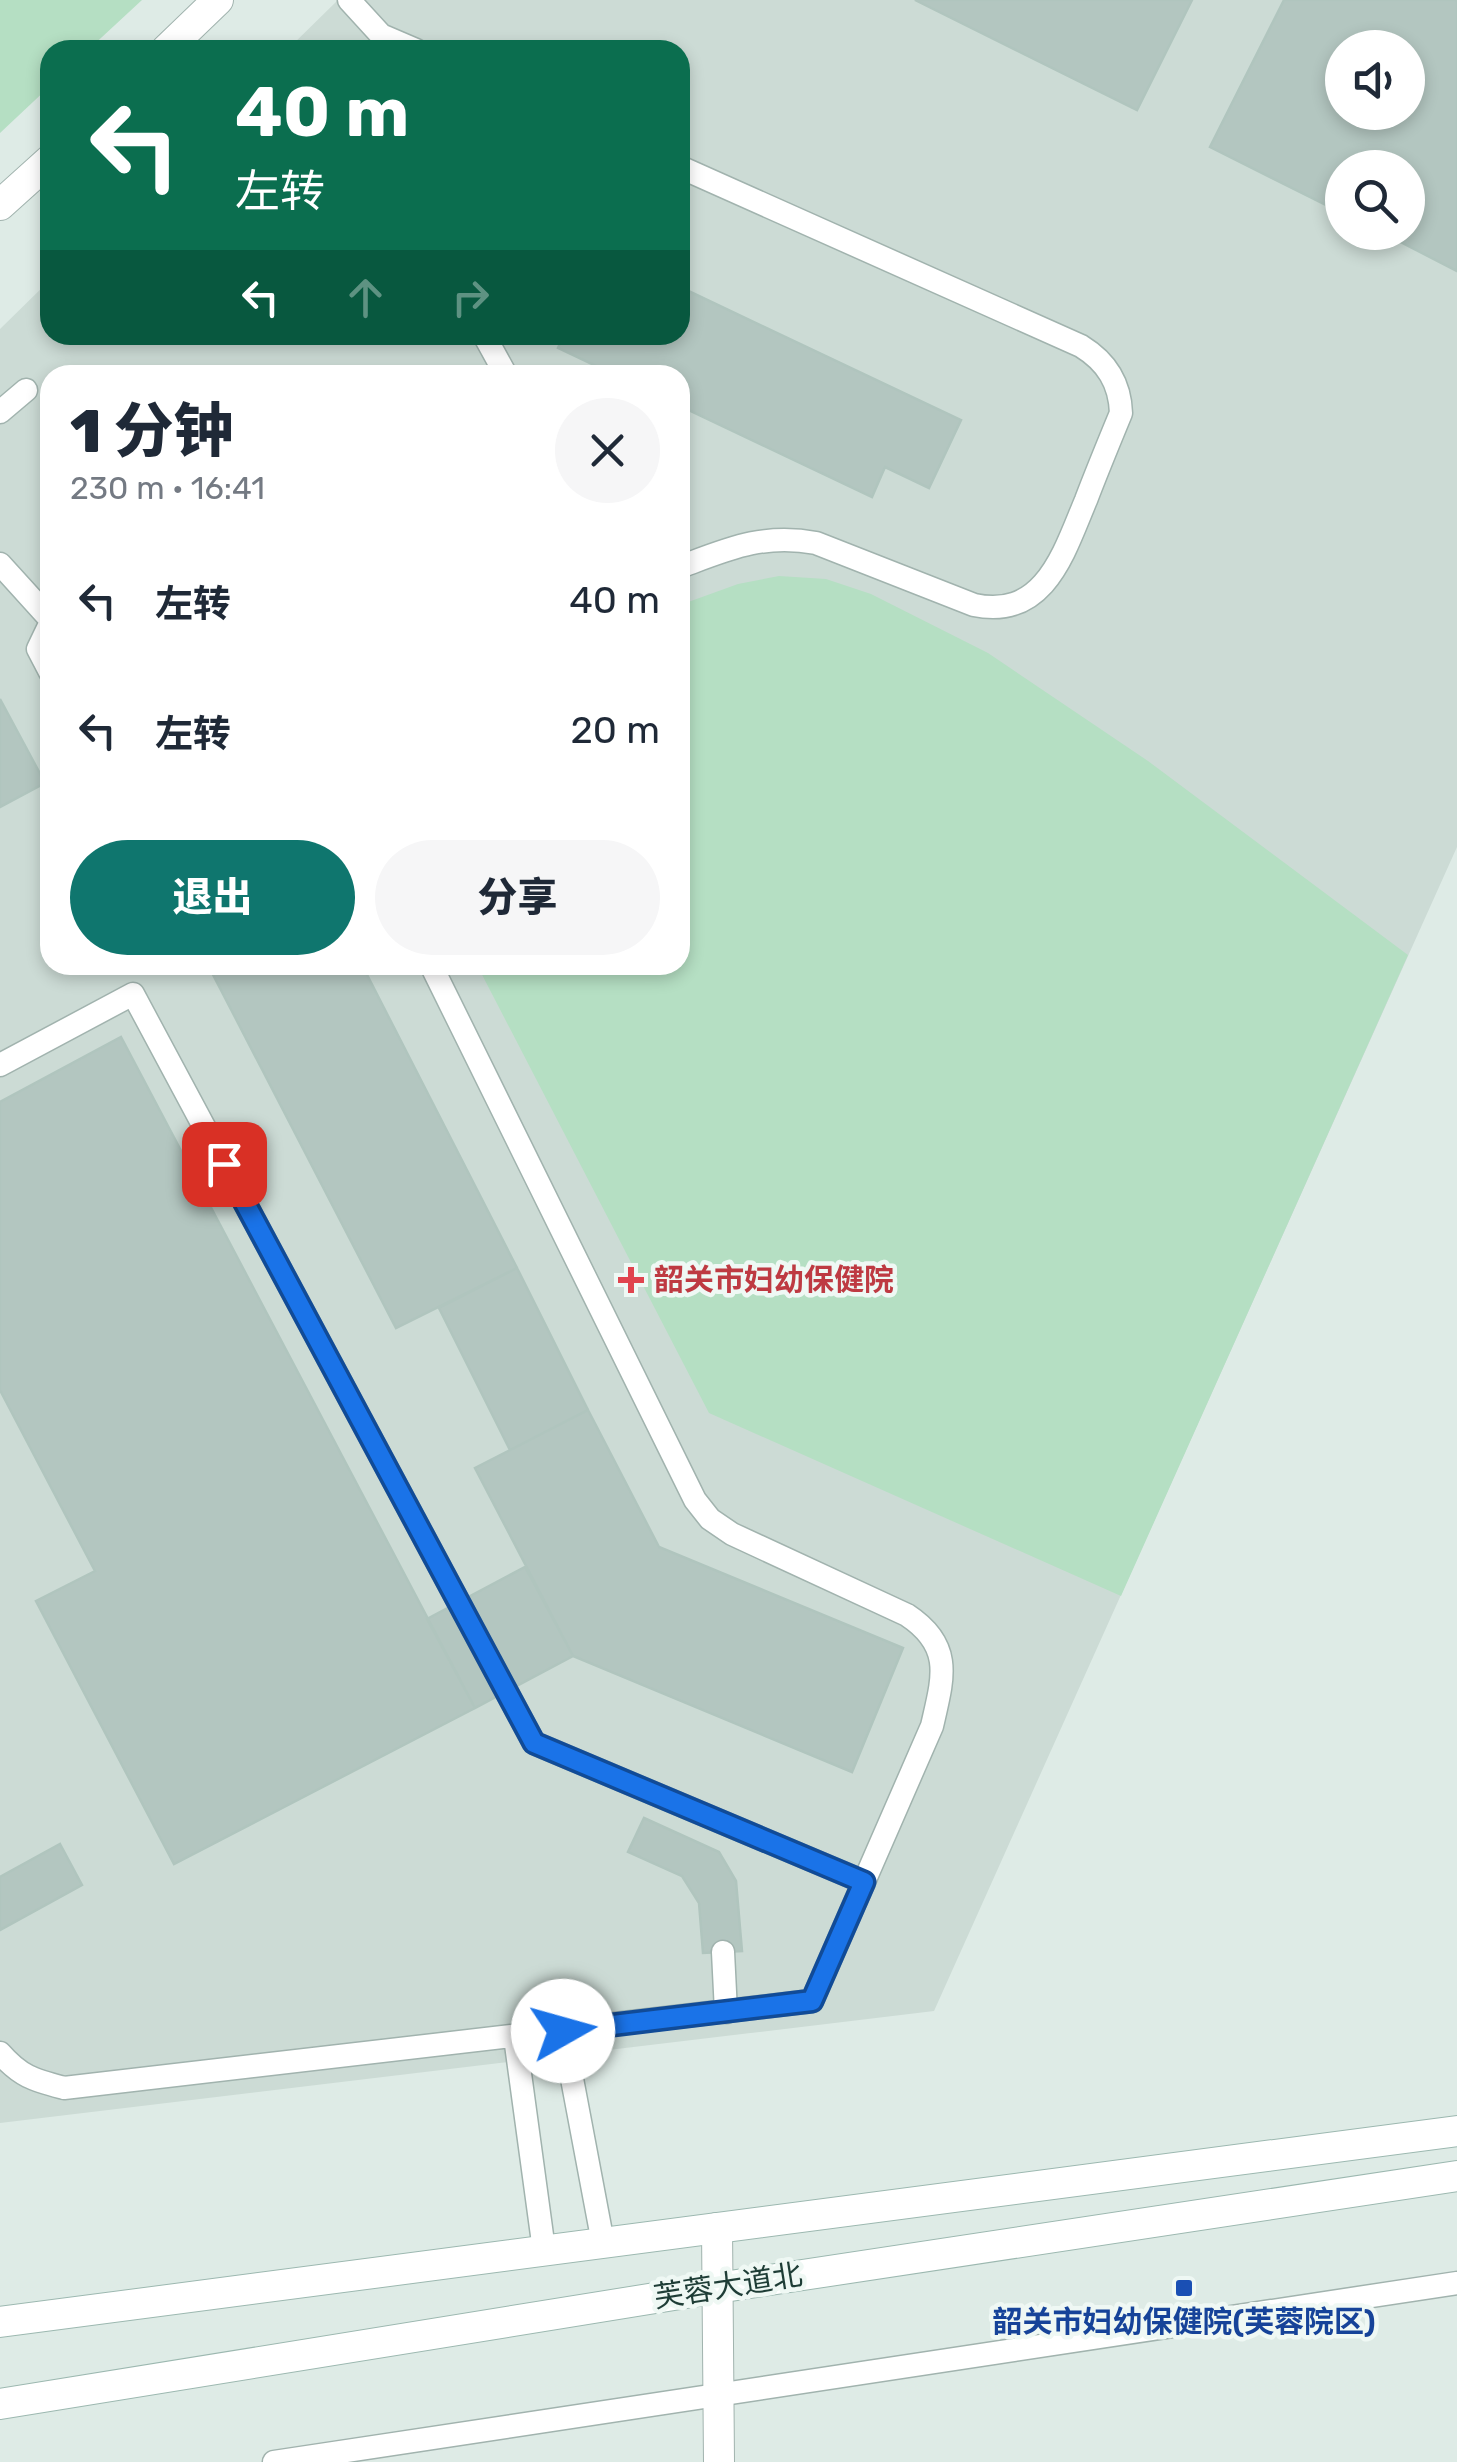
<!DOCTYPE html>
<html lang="zh">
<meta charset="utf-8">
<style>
body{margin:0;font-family:Rubik,"Noto Sans SC",sans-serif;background:#f6f6f7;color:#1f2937;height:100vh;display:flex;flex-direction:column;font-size:38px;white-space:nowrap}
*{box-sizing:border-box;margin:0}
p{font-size:32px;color:#747a83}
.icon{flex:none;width:55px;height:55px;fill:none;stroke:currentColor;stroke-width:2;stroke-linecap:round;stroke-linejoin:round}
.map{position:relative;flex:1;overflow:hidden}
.drawer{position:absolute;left:40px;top:365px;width:650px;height:610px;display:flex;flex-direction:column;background:#fff;border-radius:30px;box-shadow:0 5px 15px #0003}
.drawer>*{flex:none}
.top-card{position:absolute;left:40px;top:40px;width:650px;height:305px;border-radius:30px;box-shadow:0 5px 15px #0003;background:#0b6e4f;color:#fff;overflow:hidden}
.controls{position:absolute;left:1325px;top:30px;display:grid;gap:20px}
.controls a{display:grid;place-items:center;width:100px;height:100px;border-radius:50%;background:#fff;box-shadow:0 5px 15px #0003;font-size:50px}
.pin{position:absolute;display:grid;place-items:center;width:85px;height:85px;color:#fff;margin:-42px;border-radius:20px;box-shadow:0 5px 15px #0006}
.me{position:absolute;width:110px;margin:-55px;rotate:83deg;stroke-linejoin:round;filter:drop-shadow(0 0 8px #0008)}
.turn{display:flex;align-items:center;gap:35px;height:210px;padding:0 30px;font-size:45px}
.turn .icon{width:130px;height:130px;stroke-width:2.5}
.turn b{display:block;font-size:70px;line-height:85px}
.lanes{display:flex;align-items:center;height:95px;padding:0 30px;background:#0003;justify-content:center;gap:50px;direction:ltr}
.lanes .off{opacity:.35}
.round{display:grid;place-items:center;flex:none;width:105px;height:105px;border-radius:52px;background:#f6f6f7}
.headline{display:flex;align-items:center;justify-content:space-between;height:170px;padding:0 30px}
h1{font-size:60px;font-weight:800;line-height:75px}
.action{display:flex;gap:20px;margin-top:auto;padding:20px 30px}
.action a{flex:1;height:115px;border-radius:60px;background:#0f766e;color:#fff;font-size:40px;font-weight:800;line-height:115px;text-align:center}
.action a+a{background:#f6f6f7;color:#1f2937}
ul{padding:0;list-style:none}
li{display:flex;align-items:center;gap:30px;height:130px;padding:0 30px}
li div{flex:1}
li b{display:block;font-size:38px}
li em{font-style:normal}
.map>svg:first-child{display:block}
.built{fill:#ccdbd5;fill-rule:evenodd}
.green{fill:#b5dfc3}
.building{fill:#b3c6c0;stroke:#b0c5be;stroke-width:2.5;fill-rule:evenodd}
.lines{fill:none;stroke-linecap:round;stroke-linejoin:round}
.lane-casing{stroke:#a1b3ae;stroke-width:25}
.street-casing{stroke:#a1b3ae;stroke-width:32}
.secondary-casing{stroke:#9cb8b0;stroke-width:32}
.lane{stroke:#fff;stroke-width:22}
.street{stroke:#fff;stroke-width:30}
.secondary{stroke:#fff;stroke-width:30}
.route-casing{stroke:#114b97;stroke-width:25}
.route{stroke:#1a73e8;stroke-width:18}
.health-dot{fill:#e0444e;stroke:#eff8f4;stroke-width:4}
.transit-dot{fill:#1a4fb4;stroke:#eff8f4;stroke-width:4}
.labels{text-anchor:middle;stroke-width:9;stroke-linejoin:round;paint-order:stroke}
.health-label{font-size:30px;font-weight:bold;fill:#be3a42;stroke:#eff8f4;text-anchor:start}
.street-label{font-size:30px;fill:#1e3d36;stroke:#eff8f4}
.transit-label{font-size:30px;font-weight:bold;fill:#164399;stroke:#eff8f4}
</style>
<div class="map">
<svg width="1457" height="2462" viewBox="0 0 1457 2462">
<rect width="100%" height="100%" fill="#deebe6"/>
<path class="built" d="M 338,0 L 1457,0 L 1457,847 L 934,2011 L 0,2123 L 0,329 L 50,280 L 50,335 L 680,335 L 680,50 L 287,50 ZM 1342,48 L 1408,48 L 1408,112 L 1342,112 ZM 1342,168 L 1408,168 L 1408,232 L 1342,232 ZM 50,375 L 680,375 L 680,965 L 50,965 Z"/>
<path class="green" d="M 0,0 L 142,0 L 88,50 L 50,50 L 50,86 L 0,133 Z
M 779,576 L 826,579 L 871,594 L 988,653 L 1148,761 L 1408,955 L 1121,1596 L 709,1413 L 477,965 L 680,965 L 680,605 L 738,584 Z"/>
<path class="building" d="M 915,0 L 1192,0 L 1137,110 Z
M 1284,0 L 1457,0 L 1457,271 L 1381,232 L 1408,232 L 1408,168 L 1342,168 L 1342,213 L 1210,147 ZM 1342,48 L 1408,48 L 1408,112 L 1342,112 Z
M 680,287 L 961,420 L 929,488 L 885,467 L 872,497 L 680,406 L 680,375 L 615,375 L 558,348 L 564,335 L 680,335 Z
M 0,699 L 45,783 L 0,807 Z
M 208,965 L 362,965 L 517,1268 L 396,1328 Z
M 121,1037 L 475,1708 L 174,1864 L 36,1601 L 95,1571 L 0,1390 L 0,1102 Z
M 517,1268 L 588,1410 L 510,1450 L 439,1308 Z
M 588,1410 L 659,1547 L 903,1648 L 852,1772 L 573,1656 L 475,1468 Z
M 525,1567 L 573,1656 L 475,1708 L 427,1619 Z
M 644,1818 L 719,1852 L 736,1881 L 742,1951 L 703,1953 L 699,1903 L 682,1876 L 628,1852 Z
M 60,1844 L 82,1885 L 0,1930 L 0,1877 Z"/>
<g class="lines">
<g class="lane-casing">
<path id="lane" d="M 349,0 L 381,35 L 416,50
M 680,167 L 1081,346 C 1107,362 1120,383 1121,413 C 1109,442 1097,471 1086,500 C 1064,552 1045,620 974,605 L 816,543 C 763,533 728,549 680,567
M 484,335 L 506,375
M 0,412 L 26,390
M 0,564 L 50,619
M 50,624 L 38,649 L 50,672
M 0,1065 L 133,994 L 534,1743 L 864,1882
M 723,1952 L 726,2012
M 563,2031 L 603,2243
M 515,2037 L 544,2250
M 0,2053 C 21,2077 34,2080 64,2088 L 812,2001 L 932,1726 C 943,1678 954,1646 907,1615 L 732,1534 L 710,1519 L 695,1500 L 431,965
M 274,2462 L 1457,2283"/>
</g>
<g class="street-casing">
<path id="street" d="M 166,50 L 218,0
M 0,205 L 50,160
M 717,2228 L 719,2462"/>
</g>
<g class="secondary-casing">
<path id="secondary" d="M 0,2322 L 1457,2131
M 0,2404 L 717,2288 L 1457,2176"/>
</g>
<use href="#lane" class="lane"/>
<use href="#street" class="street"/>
<use href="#secondary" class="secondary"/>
</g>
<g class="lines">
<g class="route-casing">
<path id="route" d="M 224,1164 L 534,1743 L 864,1882 L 812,2001 L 563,2031"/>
</g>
<use href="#route" class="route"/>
</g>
<path class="health-dot" d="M626 1265h10v10h10v10h-10v10h-10v-10h-10v-10h10z"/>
<rect class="transit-dot" x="1174" y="2278" width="20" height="20" rx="5"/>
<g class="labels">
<g class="health-label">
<text x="654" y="1290">韶关市妇幼保健院</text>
</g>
<g class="street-label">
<text transform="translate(728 2286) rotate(-9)" y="10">芙蓉大道北</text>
</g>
<g class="transit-label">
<text x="1184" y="2332">韶关市妇幼保健院(芙蓉院区)</text>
</g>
</g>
</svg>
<div class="controls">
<a><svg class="icon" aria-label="sound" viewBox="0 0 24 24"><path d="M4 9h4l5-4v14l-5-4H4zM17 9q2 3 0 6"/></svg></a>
<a><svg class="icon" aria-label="search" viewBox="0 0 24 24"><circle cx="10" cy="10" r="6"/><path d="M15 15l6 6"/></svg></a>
</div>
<div class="pin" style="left:224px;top:1164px;background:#d93025"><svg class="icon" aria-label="arrive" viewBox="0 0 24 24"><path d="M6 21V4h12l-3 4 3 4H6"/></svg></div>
<svg class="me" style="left:563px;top:2031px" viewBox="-20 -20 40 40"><circle r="19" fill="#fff"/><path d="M0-13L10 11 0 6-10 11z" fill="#1a73e8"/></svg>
<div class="top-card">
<div class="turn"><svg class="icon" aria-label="left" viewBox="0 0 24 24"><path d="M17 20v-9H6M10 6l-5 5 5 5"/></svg><div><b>40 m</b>左转</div></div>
<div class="lanes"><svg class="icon" aria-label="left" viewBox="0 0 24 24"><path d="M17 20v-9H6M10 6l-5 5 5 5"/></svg><svg class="icon off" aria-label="ahead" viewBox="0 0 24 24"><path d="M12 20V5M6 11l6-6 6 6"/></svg><svg class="icon off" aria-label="right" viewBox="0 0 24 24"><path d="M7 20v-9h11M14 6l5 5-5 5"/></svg></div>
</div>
<section class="drawer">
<div class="headline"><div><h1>1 分钟</h1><p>230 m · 16:41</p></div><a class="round"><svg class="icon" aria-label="close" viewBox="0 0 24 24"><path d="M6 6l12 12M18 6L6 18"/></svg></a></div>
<ul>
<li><svg class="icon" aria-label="left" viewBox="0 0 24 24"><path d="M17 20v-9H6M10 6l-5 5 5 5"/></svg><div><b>左转</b></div><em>40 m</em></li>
<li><svg class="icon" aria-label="left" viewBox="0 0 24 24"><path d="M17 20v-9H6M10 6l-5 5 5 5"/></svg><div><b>左转</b></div><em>20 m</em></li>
</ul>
<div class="action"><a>退出</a><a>分享</a></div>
</section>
</div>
